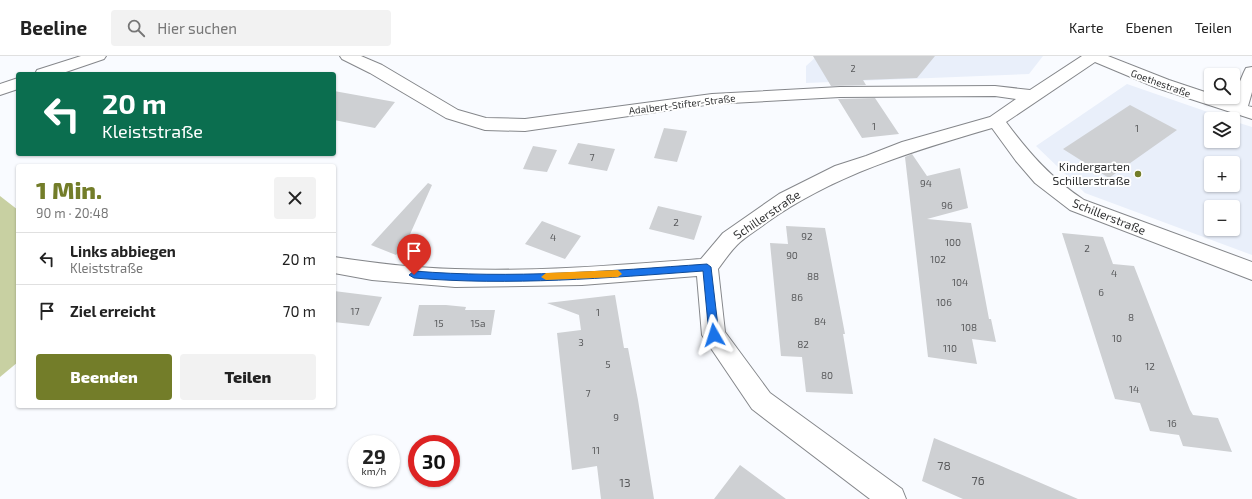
<!DOCTYPE html>
<html lang="de">
<meta charset="utf-8">
<style>
body{margin:0;font-family:"Exo 2",sans-serif;background:#f2f2f2;color:#222;height:100vh;display:flex;flex-direction:column;font-size:15px;white-space:nowrap}
*{box-sizing:border-box;margin:0}
p{font-size:13px;color:#767676}
.icon{flex:none;width:22px;height:22px;fill:none;stroke:currentColor;stroke-width:2;stroke-linecap:round;stroke-linejoin:round}
.map{position:relative;flex:1;overflow:hidden}
.details{position:absolute;left:16px;top:108px;width:320px;height:244px;display:flex;flex-direction:column;background:#fff;border-radius:4px;box-shadow:0 1px 3px #0004}
.details>*{flex:none}
.hud{position:absolute;left:16px;top:16px;width:320px;height:84px;border-radius:4px;box-shadow:0 1px 3px #0004;background:#0b6e4f;color:#fff;overflow:hidden}
.buttons{position:absolute;left:1204px;top:12px;display:grid;gap:8px}
.buttons a{display:grid;place-items:center;width:36px;height:36px;border-radius:4px;background:#fff;box-shadow:0 1px 3px #0004;font-size:20px}
.speed{position:absolute;left:348px;top:379px;display:flex;gap:8px;font-size:20px;font-weight:700;text-align:center}
.speed>*{display:grid;place-content:center;width:52px;height:52px;border-radius:50%;background:#fff;box-shadow:0 1px 3px #0004;line-height:1}
.speed small{font-size:10px;font-weight:400}
.speed .limit{border:6px solid #d22;background:#fff;color:#111}
.pin{position:absolute;display:grid;place-items:center;width:34px;height:34px;color:#fff;margin:-41px -17px;border-radius:50% 50% 50% 0;rotate:-45deg;box-shadow:0 0 4px #0007}
.pin .icon{rotate:45deg}
.me{position:absolute;width:44px;margin:-22px;rotate:354deg;stroke-linejoin:round;filter:drop-shadow(0 0 3px #0008)}
.turn{display:flex;align-items:center;gap:14px;height:84px;padding:0 20px;font-size:18px}
.turn .icon{width:52px;height:52px;stroke-width:2.5}
.turn b{display:block;font-size:28px;line-height:34px}
.round{display:grid;place-items:center;flex:none;width:42px;height:42px;border-radius:4px;background:#f2f2f2}
.headline{display:flex;align-items:center;justify-content:space-between;height:68px;padding:0 20px}
h1{font-size:24px;font-weight:800;line-height:30px;color:#737d29}
.primary-button{display:flex;gap:8px;margin-top:auto;padding:8px 20px}
.primary-button a{flex:1;height:46px;border-radius:4px;background:#737d29;color:#fff;font-size:16px;font-weight:800;line-height:46px;text-align:center}
.primary-button a+a{background:#f2f2f2;color:#222}
ul{padding:0;list-style:none}
li{display:flex;align-items:center;gap:12px;height:52px;padding:0 20px;border-top:1px solid #e0e0e0}
li div{flex:1}
li b{display:block;font-size:15px}
li em{font-style:normal}
header{display:flex;align-items:center;gap:24px;box-sizing:border-box;height:56px;padding:0 20px;background:#fff;border-bottom:1px solid #e0e0e0}
header strong{font-size:19px}
nav{display:flex;gap:22px;margin-inline-start:auto;font-size:14px}
.search{width:280px;height:36px;background:#f2f2f2;display:flex;align-items:center;gap:10px;box-sizing:border-box;padding:0 14px;border-radius:4px;color:#767676;font-size:15px}
.map>svg:first-child{display:block}
.built{fill:#e9effa;fill-rule:evenodd}
.green{fill:#c8d0a2}
.building{fill:#ced0d3}
.lines{fill:none;stroke-linecap:round;stroke-linejoin:round}
.minor-casing{stroke:#85878b;stroke-width:2}
.minor{fill:#fff;fill-rule:evenodd}
.route{fill:#1a73e8;stroke:#114b97}
.slow{fill:#f59e0b}
.poi-dot{fill:#737d29;stroke:#fff;stroke-width:1.5}
.labels{text-anchor:middle;stroke-width:4;stroke-linejoin:round;paint-order:stroke}
.far-number-label{font-size:9px;fill:#595a5c}
.far-street-label{font-size:10px;fill:#323334;stroke:#fff}
.number-label{font-size:10px;fill:#595a5c}
.poi-label{font-size:12px;fill:#323334;stroke:#fff;text-anchor:end}
.street-label{font-size:12px;fill:#323334;stroke:#fff}
.near-number-label{font-size:12px;fill:#595a5c}
</style>
<header>
<strong>Beeline</strong>
<div class="search"><svg class="icon" aria-label="search" viewBox="0 0 24 24"><circle cx="10" cy="10" r="6"/><path d="M15 15l6 6"/></svg>Hier suchen</div>
<nav><a>Karte</a><a>Ebenen</a><a>Teilen</a></nav>
</header>
<div class="map">
<svg width="1252" height="443" viewBox="0 0 1252 443">
<rect width="100%" height="100%" fill="#f9fbff"/>
<path class="built" d="M 817,0 L 1043,0 L 1029,18 L 806,27 L 806,10 Z
M 1127,28 L 1228,63 L 1211,63 L 1211,85 L 1233,85 L 1233,65 L 1252,71 L 1252,199 L 1085,137 L 1036,90 ZM 1211,107 L 1233,107 L 1233,129 L 1211,129 ZM 1211,151 L 1233,151 L 1233,173 L 1211,173 Z"/>
<path class="green" d="M 0,140 L 18,154 L 18,306 L 0,321 Z"/>
<path class="building" d="M 813,0 L 935,0 L 917,22 L 863,24 L 866,29 L 831,30 Z
M 334,35 L 395,46 L 375,72 L 334,64 Z
M 875,42 L 899,78 L 862,82 L 838,43 Z
M 1130,49 L 1177,74 L 1109,122 L 1063,93 Z
M 664,72 L 687,75 L 677,106 L 654,102 Z
M 578,87 L 615,93 L 607,115 L 568,108 Z
M 533,90 L 557,94 L 547,116 L 523,113 Z
M 912,98 L 927,120 L 960,112 L 968,152 L 927,163 L 971,167 L 989,263 L 991,263 L 996,286 L 972,283 L 977,308 L 928,301 L 905,101 Z
M 428,127 L 432,129 L 407,185 L 396,199 L 371,189 Z
M 658,150 L 702,160 L 694,184 L 649,173 Z
M 542,165 L 581,180 L 565,203 L 525,188 Z
M 786,170 L 825,172 L 845,278 L 843,278 L 853,338 L 806,336 L 802,301 L 781,300 L 770,187 L 788,188 Z
M 1062,177 L 1103,181 L 1113,208 L 1134,210 L 1190,354 L 1193,359 L 1218,362 L 1232,396 L 1183,390 L 1179,379 L 1150,375 L 1140,347 L 1115,343 Z
M 334,235 L 382,241 L 369,270 L 334,266 Z
M 615,239 L 624,292 L 628,292 L 638,344 L 654,443 L 601,443 L 597,410 L 572,414 L 557,277 L 581,274 L 579,259 L 547,247 Z
M 419,249 L 446,249 L 466,251 L 465,254 L 495,254 L 491,279 L 413,280 Z
M 934,382 L 999,409 L 1078,443 L 963,443 L 922,425 Z
M 740,409 L 786,443 L 714,443 Z"/>
<g class="lines">
<g class="minor-casing">
<path id="minor" d="M 81,0 L 106,0 L 104,3 L 60,18 L 35,18 L 37,14 Z
M 340,0 L 361,0 L 382,9 L 458,54 L 486,62 L 525,63 L 712,38 L 840,31 L 995,30 L 1030,34 L 1082,0 L 1108,0 L 1169,24 L 1211,38 L 1211,41 L 1221,41 L 1232,44 L 1244,16 L 1246,12 L 1252,11 L 1252,36 L 1248,50 L 1252,51 L 1252,63 L 1157,32 L 1095,6 L 1006,66 C 1029,97 1052,123 1084,144 L 1252,206 L 1252,224 L 1070,154 L 1035,127 L 1016,105 L 992,72 C 913,95 833,119 766,167 C 757,174 745,181 737,189 C 730,196 724,205 718,213 L 725,276 L 770,337 L 902,433 L 906,443 L 870,443 L 752,353 L 702,279 L 697,220 L 582,229 L 455,231 L 372,224 L 334,217 L 334,201 C 374,207 415,212 455,213 C 537,216 619,209 701,203 L 723,177 L 779,138 L 835,110 L 866,100 L 902,86 L 990,61 L 1016,43 L 995,40 L 840,41 L 712,48 L 525,75 L 485,74 L 446,62 L 370,17 L 342,3 Z
M 18,22 L 18,33 L 0,39 L 0,28 Z"/>
</g>
<use href="#minor" class="minor"/>
</g>
<path class="route" d="M 707,208 L 711,211 L 719,279 L 714,283 L 709,279 L 703,215 C 607,222 510,230 414,222 L 409,219 L 414,215 C 511,223 609,215 707,208 Z"/>
<path class="slow" d="M 618,214 L 622,218 L 618,221 L 546,224 L 541,221 L 546,217 Z"/>
<circle class="poi-dot" cx="1138" cy="118" r="4"/>
<g class="labels">
<g class="far-number-label">
<text x="853" y="16">2</text>
</g>
<g class="far-street-label">
<text transform="translate(1161 27) rotate(20)" y="4">Goethestraße</text>
<text transform="translate(682 48) rotate(-7)" y="4">Adalbert-Stifter-Straße</text>
</g>
<g class="number-label">
<text x="874" y="74">1</text>
<text x="1137" y="76">1</text>
<text x="592" y="105">7</text>
<text x="926" y="131">94</text>
<text x="947" y="153">96</text>
<text x="676" y="170">2</text>
<text x="807" y="184">92</text>
<text x="553" y="185">4</text>
<text x="953" y="190">100</text>
<text x="1087" y="196">2</text>
<text x="792" y="203">90</text>
<text x="938" y="207">102</text>
<text x="1114" y="221">4</text>
<text x="813" y="224">88</text>
<text x="960" y="230">104</text>
<text x="1101" y="240">6</text>
<text x="797" y="245">86</text>
<text x="944" y="250">106</text>
<text x="355" y="259">17</text>
<text x="598" y="260">1</text>
<text x="1131" y="265">8</text>
<text x="820" y="269">84</text>
<text x="439" y="271">15</text>
<text x="478" y="271">15a</text>
<text x="969" y="275">108</text>
<text x="1117" y="286">10</text>
<text x="581" y="290">3</text>
<text x="803" y="292">82</text>
<text x="950" y="296">110</text>
<text x="608" y="312">5</text>
<text x="1150" y="314">12</text>
<text x="827" y="323">80</text>
<text x="1134" y="337">14</text>
<text x="588" y="341">7</text>
<text x="616" y="365">9</text>
<text x="1172" y="371">16</text>
<text x="596" y="398">11</text>
</g>
<g class="poi-label">
<text x="1130" y="115">Kindergarten<tspan x="1130" dy="14">Schillerstraße</tspan></text>
</g>
<g class="street-label">
<text transform="translate(767 159) rotate(-34)" y="4">Schillerstraße</text>
<text transform="translate(1109 161) rotate(22)" y="4">Schillerstraße</text>
</g>
<g class="near-number-label">
<text x="944" y="414">78</text>
<text x="978" y="429">76</text>
<text x="625" y="431">13</text>
</g>
</g>
</svg>
<div class="buttons">
<a><svg class="icon" aria-label="search" viewBox="0 0 24 24"><circle cx="10" cy="10" r="6"/><path d="M15 15l6 6"/></svg></a>
<a><svg class="icon" aria-label="layers" viewBox="0 0 24 24"><path d="M12 4l9 5-9 5-9-5zM3 14l9 5 9-5"/></svg></a>
<a>+</a>
<a>−</a>
</div>
<div class="speed"><div>29<small>km/h</small></div><div class="limit">30</div></div>
<div class="pin" style="left:414px;top:219px;background:#d93025"><svg class="icon" aria-label="arrive" viewBox="0 0 24 24"><path d="M6 21V4h12l-3 4 3 4H6"/></svg></div>
<svg class="me" style="left:714px;top:279px" viewBox="-20 -20 40 40"><path d="M0-17L14 15 0 8-14 15z" fill="#1a73e8" stroke="#fff" stroke-width="4"/></svg>
<div class="hud">
<div class="turn"><svg class="icon" aria-label="left" viewBox="0 0 24 24"><path d="M17 20v-9H6M10 6l-5 5 5 5"/></svg><div><b>20 m</b>Kleiststraße</div></div>
</div>
<section class="details">
<div class="headline"><div><h1>1 Min.</h1><p>90 m · 20:48</p></div><a class="round"><svg class="icon" aria-label="close" viewBox="0 0 24 24"><path d="M6 6l12 12M18 6L6 18"/></svg></a></div>
<ul>
<li><svg class="icon" aria-label="left" viewBox="0 0 24 24"><path d="M17 20v-9H6M10 6l-5 5 5 5"/></svg><div><b>Links abbiegen</b><p>Kleiststraße</p></div><em>20 m</em></li>
<li><svg class="icon" aria-label="arrive" viewBox="0 0 24 24"><path d="M6 21V4h12l-3 4 3 4H6"/></svg><div><b>Ziel erreicht</b></div><em>70 m</em></li>
</ul>
<div class="primary-button"><a>Beenden</a><a>Teilen</a></div>
</section>
</div>
